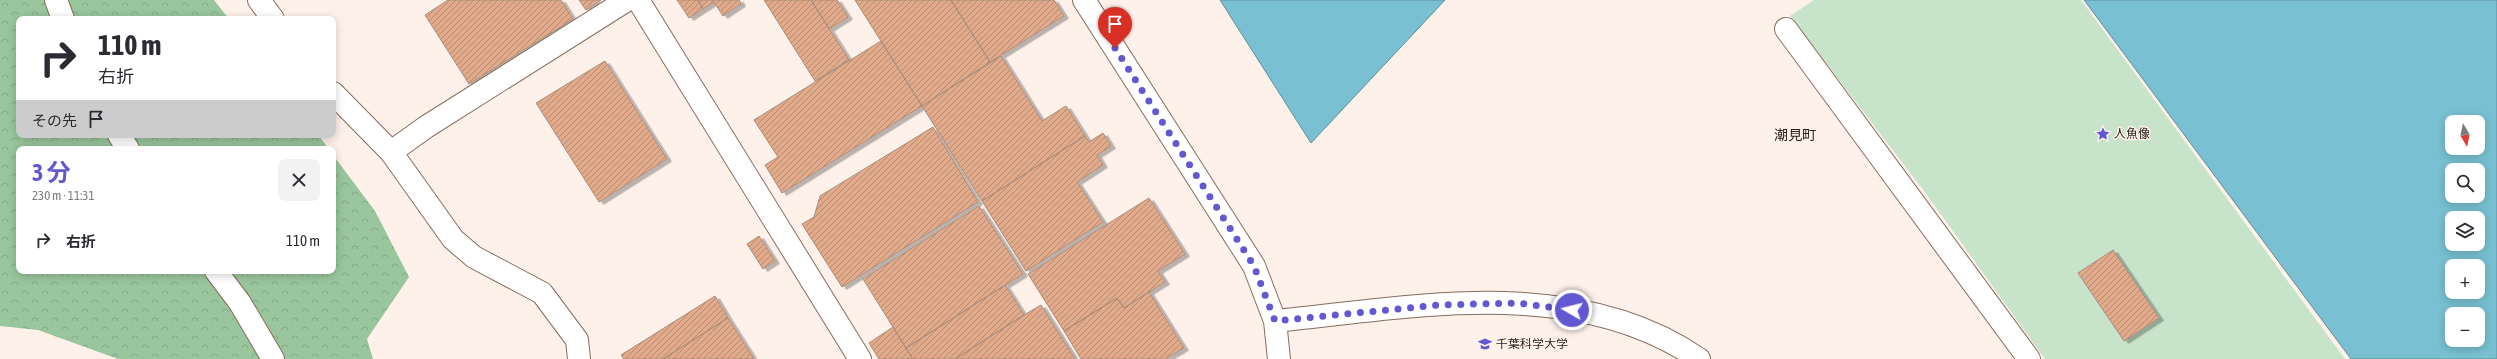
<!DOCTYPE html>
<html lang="ja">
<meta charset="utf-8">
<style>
body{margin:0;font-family:"Asap Condensed","Noto Sans JP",sans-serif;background:#f2f2f3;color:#2b2b33;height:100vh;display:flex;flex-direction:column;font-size:15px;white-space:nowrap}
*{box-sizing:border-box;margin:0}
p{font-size:13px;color:#7c7c81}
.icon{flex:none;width:22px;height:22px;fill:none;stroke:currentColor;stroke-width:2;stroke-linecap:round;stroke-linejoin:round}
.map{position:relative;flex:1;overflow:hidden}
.details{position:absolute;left:16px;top:146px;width:320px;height:128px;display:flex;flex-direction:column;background:#fff;border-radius:8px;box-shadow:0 2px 10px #0003}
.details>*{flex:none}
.hud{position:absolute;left:16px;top:16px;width:320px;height:122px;border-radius:8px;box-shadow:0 2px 10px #0003;background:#fff;color:#2b2b33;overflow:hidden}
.needle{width:26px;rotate:170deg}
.buttons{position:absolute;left:2445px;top:115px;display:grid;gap:8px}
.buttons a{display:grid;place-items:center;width:40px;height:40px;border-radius:8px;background:#fff;box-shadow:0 2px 10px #0003;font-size:20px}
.pin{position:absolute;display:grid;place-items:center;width:34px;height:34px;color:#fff;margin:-41px -17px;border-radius:50% 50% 50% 0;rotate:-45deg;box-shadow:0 0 4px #0007}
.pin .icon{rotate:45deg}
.me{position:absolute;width:44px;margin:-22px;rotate:278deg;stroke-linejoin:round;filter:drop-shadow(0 0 3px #0008)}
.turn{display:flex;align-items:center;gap:14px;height:84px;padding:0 16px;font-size:18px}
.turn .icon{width:52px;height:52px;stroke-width:2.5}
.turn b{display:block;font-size:28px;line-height:34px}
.then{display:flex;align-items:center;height:38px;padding:0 16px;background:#0003;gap:8px;font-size:15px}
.round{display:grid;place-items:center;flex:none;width:42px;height:42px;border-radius:8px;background:#f2f2f3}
.headline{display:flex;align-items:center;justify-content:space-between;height:68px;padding:0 16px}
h1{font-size:24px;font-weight:700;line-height:30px;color:#6259d2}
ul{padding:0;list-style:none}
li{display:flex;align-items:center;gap:12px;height:52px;padding:0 16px}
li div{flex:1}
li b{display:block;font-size:15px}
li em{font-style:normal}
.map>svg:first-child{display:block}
.forest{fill:url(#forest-crowns)}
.park{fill:#c7e3c9}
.water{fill:#78c0d2;stroke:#608f9a;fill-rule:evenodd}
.building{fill:url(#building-hatch);stroke:#a98c7b;filter:url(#shadow)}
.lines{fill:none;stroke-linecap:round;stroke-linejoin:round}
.street-casing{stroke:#876c5c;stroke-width:24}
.secondary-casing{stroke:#876c5c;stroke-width:24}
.street{stroke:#fff;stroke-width:22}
.secondary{stroke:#fff;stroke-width:22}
.route{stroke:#6259d2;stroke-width:7;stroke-dasharray:0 12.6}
.labels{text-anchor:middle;stroke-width:3;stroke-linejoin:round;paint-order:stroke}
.poi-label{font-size:12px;fill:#281d17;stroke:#fef1ea;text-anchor:start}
.quarter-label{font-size:14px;fill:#281d17;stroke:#fef1ea}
</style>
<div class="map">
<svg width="2497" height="359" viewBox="0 0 2497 359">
<defs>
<pattern id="forest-crowns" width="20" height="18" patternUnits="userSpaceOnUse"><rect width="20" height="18" fill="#99c69c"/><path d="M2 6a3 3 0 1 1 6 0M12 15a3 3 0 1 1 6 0" fill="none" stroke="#84aa86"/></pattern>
<pattern id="building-hatch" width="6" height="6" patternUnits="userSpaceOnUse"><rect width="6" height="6" fill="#e1ab8b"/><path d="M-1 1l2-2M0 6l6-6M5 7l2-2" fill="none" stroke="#b68b71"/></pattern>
<filter id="shadow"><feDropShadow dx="4.5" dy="2.5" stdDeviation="0" flood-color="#0004"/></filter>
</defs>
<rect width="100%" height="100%" fill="#fef1ea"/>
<path class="forest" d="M 0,0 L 214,0 L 229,19 L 19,19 L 19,135 L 318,135 L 329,149 L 19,149 L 19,271 L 333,271 L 333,155 L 375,211 L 409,277 L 367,339 L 373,359 L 118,359 L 38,330 L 0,326 Z"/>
<path class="park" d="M 1814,0 L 2081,0 L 2345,359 L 2045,359 L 1924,191 L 1790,16 Z"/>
<path class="water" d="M 1220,0 L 1445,0 L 1311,143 Z
M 2084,0 L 2497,0 L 2497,359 L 2351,359 ZM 2452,122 L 2478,122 L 2478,148 L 2452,148 ZM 2452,170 L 2478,170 L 2478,196 L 2452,196 ZM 2452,218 L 2478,218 L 2478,244 L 2452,244 ZM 2452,266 L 2478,266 L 2478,292 L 2452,292 ZM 2452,314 L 2478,314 L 2478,340 L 2452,340 Z"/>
<path class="building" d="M 448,0 L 561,0 L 573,19 L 469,84 L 425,15 Z
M 579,0 L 601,0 L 586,10 Z
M 677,0 L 698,0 L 703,9 L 689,18 Z
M 698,0 L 739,0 L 741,4 L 723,16 L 714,2 L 703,9 Z
M 764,0 L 811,0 L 849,60 L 815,81 Z
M 811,0 L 837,0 L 848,17 L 829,29 Z
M 855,0 L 951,0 L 990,62 L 922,106 Z
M 951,0 L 1054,0 L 1064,16 L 990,62 Z
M 881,41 L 922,106 L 782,193 L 765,165 L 778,157 L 754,120 Z
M 1001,56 L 1042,121 L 1066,106 L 1085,136 L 982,201 L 922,106 Z
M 605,61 L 667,159 L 599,202 L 536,103 Z
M 933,127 L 978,202 L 842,287 L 802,224 L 814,217 L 820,196 Z
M 1103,133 L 1111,146 L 1097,155 L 1103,165 L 1077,182 L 1103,222 L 1026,271 L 982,201 L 1085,136 L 1089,142 Z
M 1149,198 L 1185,254 L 1158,271 L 1165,282 L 1149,292 L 1124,308 L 1117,298 L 1064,331 L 1028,274 Z
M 979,206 L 1023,274 L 906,348 L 863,279 Z
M 759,236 L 775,261 L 763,269 L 747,244 Z
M 2113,250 L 2159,318 L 2124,341 L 2078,273 Z
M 1005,285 L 1024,315 L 955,359 L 913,359 L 906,348 Z
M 1149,292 L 1184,348 L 1165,359 L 1081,359 L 1064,331 L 1117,298 L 1124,308 Z
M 715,296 L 728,318 L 663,359 L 624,359 L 621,355 Z
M 1041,305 L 1075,359 L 955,359 L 1024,315 Z
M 728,318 L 754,359 L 663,359 Z
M 893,327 L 906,348 L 913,359 L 879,359 L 869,343 Z"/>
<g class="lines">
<g class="street-casing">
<path id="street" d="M 259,0 L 273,19
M 333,93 L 391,152 L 453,239 L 474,257 L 542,293 L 577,340 L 579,359"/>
</g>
<g class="secondary-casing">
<path id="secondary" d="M 56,0 L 63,19
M 638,0 L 860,359
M 1084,0 L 1254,266 L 1275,321 L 1279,359
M 1786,29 L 2029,359
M 119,135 L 128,149
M 391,152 L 426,127 L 627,0
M 216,271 L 240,303 L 273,359
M 1275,321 C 1414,307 1576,274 1699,359"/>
</g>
<use href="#street" class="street"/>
<use href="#secondary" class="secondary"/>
</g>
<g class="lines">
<path class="route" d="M 1115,48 L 1254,266 L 1275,321 L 1438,305 L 1517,303 L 1572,310"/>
</g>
<defs>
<g id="sight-bare" transform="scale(1.08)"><path d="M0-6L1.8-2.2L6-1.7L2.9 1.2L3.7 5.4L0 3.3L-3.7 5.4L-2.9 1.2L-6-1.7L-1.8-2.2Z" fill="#6259d2" stroke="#fef1ea" stroke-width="2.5" paint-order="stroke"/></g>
<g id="university-bare" transform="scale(1.08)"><path d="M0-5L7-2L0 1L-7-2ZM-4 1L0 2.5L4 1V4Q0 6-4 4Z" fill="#6259d2" stroke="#fef1ea" stroke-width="2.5" paint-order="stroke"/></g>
</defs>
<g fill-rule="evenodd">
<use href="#sight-bare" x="2103" y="134"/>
<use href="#university-bare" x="1485" y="344"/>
</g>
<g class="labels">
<g class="poi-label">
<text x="2114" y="138">人魚像</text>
<text x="1496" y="348">千葉科学大学</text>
</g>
<g class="quarter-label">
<text x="1795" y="140">潮見町</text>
</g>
</g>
</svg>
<div class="buttons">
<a><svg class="needle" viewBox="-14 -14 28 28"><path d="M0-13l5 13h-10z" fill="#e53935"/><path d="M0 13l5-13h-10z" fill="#7c7c81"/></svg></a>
<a><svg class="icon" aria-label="search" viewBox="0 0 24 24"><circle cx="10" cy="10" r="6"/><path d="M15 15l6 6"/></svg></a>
<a><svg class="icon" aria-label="layers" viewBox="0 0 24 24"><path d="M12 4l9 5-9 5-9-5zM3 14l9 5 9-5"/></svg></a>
<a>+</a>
<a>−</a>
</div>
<div class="pin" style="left:1115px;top:48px;background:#d93025"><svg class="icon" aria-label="arrive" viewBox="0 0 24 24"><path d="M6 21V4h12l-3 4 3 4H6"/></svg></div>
<svg class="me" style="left:1572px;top:310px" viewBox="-20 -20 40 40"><circle r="17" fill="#6259d2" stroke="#fff" stroke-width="3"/><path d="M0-11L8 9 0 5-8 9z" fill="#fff"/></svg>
<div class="hud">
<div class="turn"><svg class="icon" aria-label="right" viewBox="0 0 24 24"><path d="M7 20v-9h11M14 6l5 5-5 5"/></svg><div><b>110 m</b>右折</div></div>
<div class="then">その先<svg class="icon" aria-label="arrive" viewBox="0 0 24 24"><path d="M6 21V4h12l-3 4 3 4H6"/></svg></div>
</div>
<section class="details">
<div class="headline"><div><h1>3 分</h1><p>230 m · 11:31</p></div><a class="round"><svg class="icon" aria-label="close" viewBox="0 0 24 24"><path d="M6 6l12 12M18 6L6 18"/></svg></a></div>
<ul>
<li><svg class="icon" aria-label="right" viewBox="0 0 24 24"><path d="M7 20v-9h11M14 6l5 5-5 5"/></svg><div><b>右折</b></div><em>110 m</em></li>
</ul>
</section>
</div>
